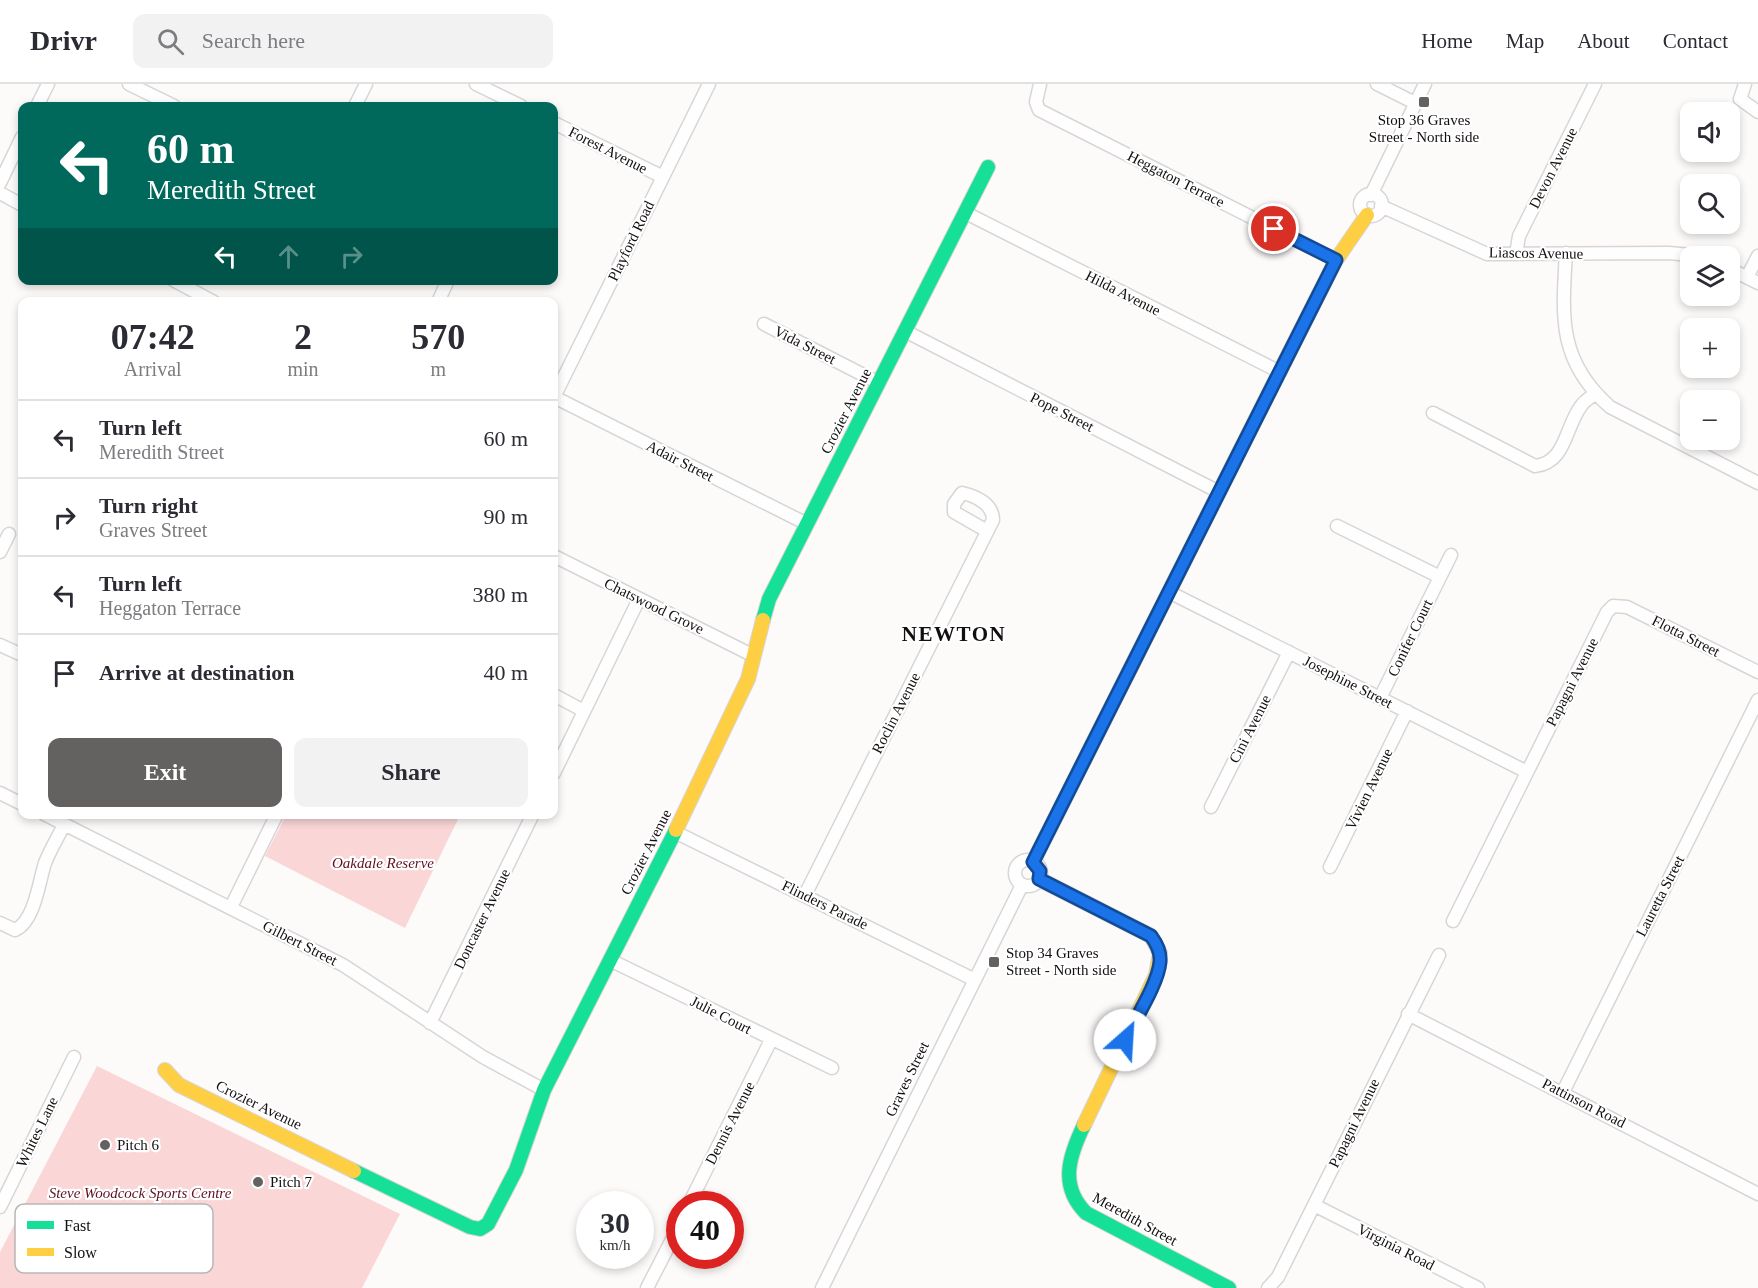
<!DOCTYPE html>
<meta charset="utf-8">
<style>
body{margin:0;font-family:Georgia,serif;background:#f2f2f3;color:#2b2b33;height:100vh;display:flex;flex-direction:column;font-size:22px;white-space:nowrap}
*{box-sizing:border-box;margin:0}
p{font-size:20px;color:#7c7c81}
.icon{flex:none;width:33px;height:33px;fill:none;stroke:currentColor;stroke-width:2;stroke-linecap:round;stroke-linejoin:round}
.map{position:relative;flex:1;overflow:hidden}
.side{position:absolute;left:18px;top:213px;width:540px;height:522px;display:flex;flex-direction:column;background:#fff;border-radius:12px;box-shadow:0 3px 9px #0003}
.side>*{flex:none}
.hud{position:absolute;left:18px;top:18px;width:540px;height:183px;border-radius:12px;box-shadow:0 3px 9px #0003;background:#00695c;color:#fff;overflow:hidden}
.fabs{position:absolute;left:1680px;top:18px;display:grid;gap:12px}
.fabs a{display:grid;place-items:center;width:60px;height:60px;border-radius:12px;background:#fff;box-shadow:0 3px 9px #0003;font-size:30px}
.speed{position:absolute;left:576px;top:1107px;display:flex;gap:12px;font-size:30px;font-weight:700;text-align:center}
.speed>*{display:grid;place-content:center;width:78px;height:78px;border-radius:50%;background:#fff;box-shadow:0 3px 9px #0003;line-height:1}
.speed small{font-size:15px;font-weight:400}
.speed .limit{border:9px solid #d22;background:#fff;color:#111}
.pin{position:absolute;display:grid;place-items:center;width:51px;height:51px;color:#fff;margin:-26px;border:3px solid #fff;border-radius:50%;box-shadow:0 2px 6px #0007}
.me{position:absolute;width:66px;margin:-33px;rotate:26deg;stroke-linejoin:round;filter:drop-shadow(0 0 4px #0008)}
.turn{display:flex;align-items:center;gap:21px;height:126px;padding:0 30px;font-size:27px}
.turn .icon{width:78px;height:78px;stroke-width:2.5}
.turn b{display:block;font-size:42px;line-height:51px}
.lanes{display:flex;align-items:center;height:57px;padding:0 30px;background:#0003;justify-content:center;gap:30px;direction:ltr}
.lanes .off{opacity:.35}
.eta{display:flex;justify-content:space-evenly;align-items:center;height:102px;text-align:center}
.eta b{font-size:36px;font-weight:600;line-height:42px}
.primary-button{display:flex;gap:12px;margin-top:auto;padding:12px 30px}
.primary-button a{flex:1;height:69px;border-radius:12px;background:#646161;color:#fff;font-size:24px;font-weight:600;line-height:69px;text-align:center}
.primary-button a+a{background:#f2f2f3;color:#2b2b33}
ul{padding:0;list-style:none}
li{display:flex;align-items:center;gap:18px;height:78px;padding:0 30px;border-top:2px solid #e1e1e2}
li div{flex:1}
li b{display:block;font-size:22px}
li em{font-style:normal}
header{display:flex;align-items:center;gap:36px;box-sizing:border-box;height:84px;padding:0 30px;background:#fff;border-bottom:2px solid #e1e1e2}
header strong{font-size:28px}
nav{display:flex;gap:33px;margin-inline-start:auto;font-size:21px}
.search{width:420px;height:54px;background:#f2f2f3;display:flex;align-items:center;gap:15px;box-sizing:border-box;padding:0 21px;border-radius:12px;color:#7c7c81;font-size:22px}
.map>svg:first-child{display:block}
.green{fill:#fad6d7}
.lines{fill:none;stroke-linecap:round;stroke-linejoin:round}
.street-casing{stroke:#d8d5d5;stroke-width:15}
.fast-casing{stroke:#d8d5d5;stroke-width:16}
.slow-casing{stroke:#d8d5d5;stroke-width:16}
.street{stroke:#fffefe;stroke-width:12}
.fast{stroke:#16e098;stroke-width:14}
.slow{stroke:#ffcf43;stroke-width:14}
.route-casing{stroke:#114b97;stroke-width:15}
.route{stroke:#1a73e8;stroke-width:10}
.poi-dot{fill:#646161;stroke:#fff;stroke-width:2}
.labels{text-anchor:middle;stroke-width:4.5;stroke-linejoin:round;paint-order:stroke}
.poi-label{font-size:15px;fill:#120f0f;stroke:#fff;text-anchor:start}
.street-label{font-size:15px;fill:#120f0f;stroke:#fff}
.park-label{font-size:15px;font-style:italic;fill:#600f1f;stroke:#fff}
.district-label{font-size:21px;font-weight:bold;letter-spacing:1.5px;fill:#120f0f;stroke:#fff}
.key{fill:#fff;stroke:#b8b7b7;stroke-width:1.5}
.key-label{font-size:16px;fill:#120f0f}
</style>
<header>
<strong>Drivr</strong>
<div class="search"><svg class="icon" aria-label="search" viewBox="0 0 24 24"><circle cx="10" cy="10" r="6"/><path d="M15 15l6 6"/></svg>Search here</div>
<nav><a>Home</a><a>Map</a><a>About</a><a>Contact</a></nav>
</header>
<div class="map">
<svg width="1758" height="1204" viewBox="0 0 1758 1204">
<rect width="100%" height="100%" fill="#fdfafa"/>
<path class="green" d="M 286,731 L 286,730 L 460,731 L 405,844 L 265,772 Z
M 97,982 L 400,1130 L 362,1204 L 0,1204 L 0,1168 Z"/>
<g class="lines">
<g class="street-casing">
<path id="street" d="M 129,0 L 174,22
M 476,0 L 521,22
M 1040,0 L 1036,18 L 1039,26 L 1336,176
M 1377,0 L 1415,19
M 1745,0 L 1740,15 L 1758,28
M 37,22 L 48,0
M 355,22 L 366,0
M 554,39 L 663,93
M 0,99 L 22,53
M 0,109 L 22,121
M1360 121a11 11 0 1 1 22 0a11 11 0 1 1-22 0Z
M 1371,111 L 1425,0
M 1381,122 L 1487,170 L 1669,169 L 1700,172
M 966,129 L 1280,288
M 1566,169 C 1562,234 1558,277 1610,323 L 1758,399
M 1516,170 L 1519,152 L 1595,0
M 1730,185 L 1758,199
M 1747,193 L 1758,172
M 173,196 L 214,218
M 438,218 L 448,196
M 764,240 L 879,299
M 905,247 L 1219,408
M 554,313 L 709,0
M 554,313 L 807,440
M 1433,329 L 1535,382 C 1566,379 1565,343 1581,322 C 1584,317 1591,313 1595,310
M 1337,442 L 1440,493
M 0,468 L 9,450
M 554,472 L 754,572
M 1169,508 L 1527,688
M 0,561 L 22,571
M 554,611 L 584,627
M 1380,614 L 1451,471
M 554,689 L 639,515
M 0,709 L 22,720
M 1211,723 L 1289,568
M 44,730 L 343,881 L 483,973 L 544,1006
M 675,748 L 975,896
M1015 789a13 13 0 1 1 26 0a13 13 0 1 1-26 0Z
M 1330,783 L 1407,627
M 805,811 L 993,436 C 993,420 976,412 962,409 L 954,420 L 954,428 L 987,447
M 231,823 L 277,730
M 1453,837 L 1607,528 L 1613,522 L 1627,523 L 1758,588
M 0,839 L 15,846 C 35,837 39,797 45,779 C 50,766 58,753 64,741
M 610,876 L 832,984
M 1408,930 L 1758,1110
M 430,939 L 533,730
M 1563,1008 L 1758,616
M 689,1120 L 771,956
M 1314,1121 L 1478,1204
M 0,1123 L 74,973
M 647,1204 L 680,1140
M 822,1204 L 1022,801
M 1268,1204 L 1278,1193 L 1439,871"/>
</g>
<g class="fast-casing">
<path id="fast" d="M 763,536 L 769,515 L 988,83
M 1033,778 L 1280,287
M 1084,1041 C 1069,1072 1059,1102 1086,1129 L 1229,1204
M 354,1087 L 470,1143 L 480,1145 L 488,1140 L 516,1086 L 544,1006 L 676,746"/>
</g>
<g class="slow-casing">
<path id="slow" d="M 1280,287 L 1336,176 L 1367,131
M 676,746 L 748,595 L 763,536
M 1039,795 L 1151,852 L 1160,869 L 1156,891 L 1084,1041
M 165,986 L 179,1001 L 354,1087"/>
</g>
<use href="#street" class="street"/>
<use href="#fast" class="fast"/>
<use href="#slow" class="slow"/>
</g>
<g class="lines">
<g class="route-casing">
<path id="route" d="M 1125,956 C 1135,935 1158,900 1160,878 C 1161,868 1157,860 1151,852 L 1039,795 L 1040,787 L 1033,778 L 1336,176 L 1274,145"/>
</g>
<use href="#route" class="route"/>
</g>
<g class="poi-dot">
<rect x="1418" y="12" width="12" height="12" rx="3"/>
<rect x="988" y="872" width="12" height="12" rx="3"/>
<circle cx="105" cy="1061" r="6"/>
<circle cx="258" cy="1098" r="6"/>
</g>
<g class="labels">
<g class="poi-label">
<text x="1424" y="41" text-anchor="middle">Stop 36 Graves<tspan x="1424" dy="17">Street - North side</tspan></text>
<text x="1006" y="874">Stop 34 Graves<tspan x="1006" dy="17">Street - North side</tspan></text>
<text x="117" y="1066">Pitch 6</text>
<text x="270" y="1103">Pitch 7</text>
</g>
<g class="street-label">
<text transform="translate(608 66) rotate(27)" y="5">Forest Avenue</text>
<text transform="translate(1553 84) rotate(-63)" y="5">Devon Avenue</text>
<text transform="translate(1176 95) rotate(27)" y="5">Heggaton Terrace</text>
<text transform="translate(631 157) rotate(-64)" y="5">Playford Road</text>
<text transform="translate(1536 169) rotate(1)" y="5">Liascos Avenue</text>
<text transform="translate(1123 209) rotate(27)" y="5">Hilda Avenue</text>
<text transform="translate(805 261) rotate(27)" y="5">Vida Street</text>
<text transform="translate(846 327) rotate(-63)" y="5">Crozier Avenue</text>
<text transform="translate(1062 328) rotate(27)" y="5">Pope Street</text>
<text transform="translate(680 377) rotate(27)" y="5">Adair Street</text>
<text transform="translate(654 522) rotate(26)" y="5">Chatswood Grove</text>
<text transform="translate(1686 552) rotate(27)" y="5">Flotta Street</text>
<text transform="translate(1410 554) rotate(-64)" y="5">Conifer Court</text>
<text transform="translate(1348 598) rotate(27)" y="5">Josephine Street</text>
<text transform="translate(1572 598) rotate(-63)" y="5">Papagni Avenue</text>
<text transform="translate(896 629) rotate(-63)" y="5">Roclin Avenue</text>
<text transform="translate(1250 645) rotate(-63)" y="5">Cini Avenue</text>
<text transform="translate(1369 705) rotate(-64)" y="5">Vivien Avenue</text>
<text transform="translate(646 768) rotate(-63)" y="5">Crozier Avenue</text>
<text transform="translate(1660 812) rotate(-63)" y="5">Lauretta Street</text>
<text transform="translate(825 821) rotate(26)" y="5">Flinders Parade</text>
<text transform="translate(482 835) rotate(-64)" y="5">Doncaster Avenue</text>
<text transform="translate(300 859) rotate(27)" y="5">Gilbert Street</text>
<text transform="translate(721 931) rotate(27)" y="5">Julie Court</text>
<text transform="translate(907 995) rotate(-64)" y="5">Graves Street</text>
<text transform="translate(1584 1019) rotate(27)" y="5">Pattinson Road</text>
<text transform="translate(259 1021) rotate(26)" y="5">Crozier Avenue</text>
<text transform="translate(730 1039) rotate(-63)" y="5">Dennis Avenue</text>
<text transform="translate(1354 1039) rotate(-64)" y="5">Papagni Avenue</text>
<text transform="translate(37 1048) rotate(-64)" y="5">Whites Lane</text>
<text transform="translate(1135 1135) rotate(29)" y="5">Meredith Street</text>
<text transform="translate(1396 1163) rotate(27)" y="5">Virginia Road</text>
</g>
<g class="park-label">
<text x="383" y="784">Oakdale Reserve</text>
<text x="140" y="1114">Steve Woodcock Sports Centre</text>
</g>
<g class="district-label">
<text x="954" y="557">NEWTON</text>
</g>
</g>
<rect x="15" y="1120" width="198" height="69" rx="9" class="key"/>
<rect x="27" y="1137" width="27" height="8" fill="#16e098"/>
<rect x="27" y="1164" width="27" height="8" fill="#ffcf43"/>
<g class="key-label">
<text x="64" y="1147">Fast</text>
<text x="64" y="1174">Slow</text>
</g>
</svg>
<div class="fabs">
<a><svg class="icon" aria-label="sound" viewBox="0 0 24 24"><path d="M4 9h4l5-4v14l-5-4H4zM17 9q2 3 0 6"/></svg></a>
<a><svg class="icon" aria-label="search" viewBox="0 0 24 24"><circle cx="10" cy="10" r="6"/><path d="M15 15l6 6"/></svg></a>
<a><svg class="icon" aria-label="layers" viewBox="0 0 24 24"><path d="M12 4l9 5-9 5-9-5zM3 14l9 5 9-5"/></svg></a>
<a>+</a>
<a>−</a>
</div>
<div class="speed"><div>30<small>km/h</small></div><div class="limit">40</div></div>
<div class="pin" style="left:1274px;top:145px;background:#d93025"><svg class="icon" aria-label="arrive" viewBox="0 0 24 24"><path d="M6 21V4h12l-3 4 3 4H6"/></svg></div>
<svg class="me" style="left:1125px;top:956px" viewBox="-20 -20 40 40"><circle r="19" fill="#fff"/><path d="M0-13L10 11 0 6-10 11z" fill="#1a73e8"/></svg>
<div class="hud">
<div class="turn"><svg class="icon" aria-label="left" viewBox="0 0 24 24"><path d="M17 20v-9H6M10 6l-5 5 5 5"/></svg><div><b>60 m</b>Meredith Street</div></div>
<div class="lanes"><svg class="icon" aria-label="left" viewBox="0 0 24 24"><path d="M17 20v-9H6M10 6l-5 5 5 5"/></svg><svg class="icon off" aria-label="ahead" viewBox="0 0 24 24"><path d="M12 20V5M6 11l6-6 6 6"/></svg><svg class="icon off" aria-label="right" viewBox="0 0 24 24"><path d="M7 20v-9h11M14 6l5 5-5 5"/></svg></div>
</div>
<section class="side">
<div class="eta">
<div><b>07:42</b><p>Arrival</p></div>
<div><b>2</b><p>min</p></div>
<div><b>570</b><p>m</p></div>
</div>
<ul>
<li><svg class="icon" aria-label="left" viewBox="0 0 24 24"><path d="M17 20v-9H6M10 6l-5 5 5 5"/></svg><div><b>Turn left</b><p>Meredith Street</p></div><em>60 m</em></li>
<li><svg class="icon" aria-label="right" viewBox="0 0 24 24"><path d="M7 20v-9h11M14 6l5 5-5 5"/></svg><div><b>Turn right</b><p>Graves Street</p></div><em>90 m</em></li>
<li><svg class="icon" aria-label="left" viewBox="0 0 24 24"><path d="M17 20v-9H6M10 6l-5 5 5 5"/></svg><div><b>Turn left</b><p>Heggaton Terrace</p></div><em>380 m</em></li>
<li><svg class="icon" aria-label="arrive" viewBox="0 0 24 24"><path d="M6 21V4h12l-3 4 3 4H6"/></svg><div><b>Arrive at destination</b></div><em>40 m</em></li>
</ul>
<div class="primary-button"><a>Exit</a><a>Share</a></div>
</section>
</div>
